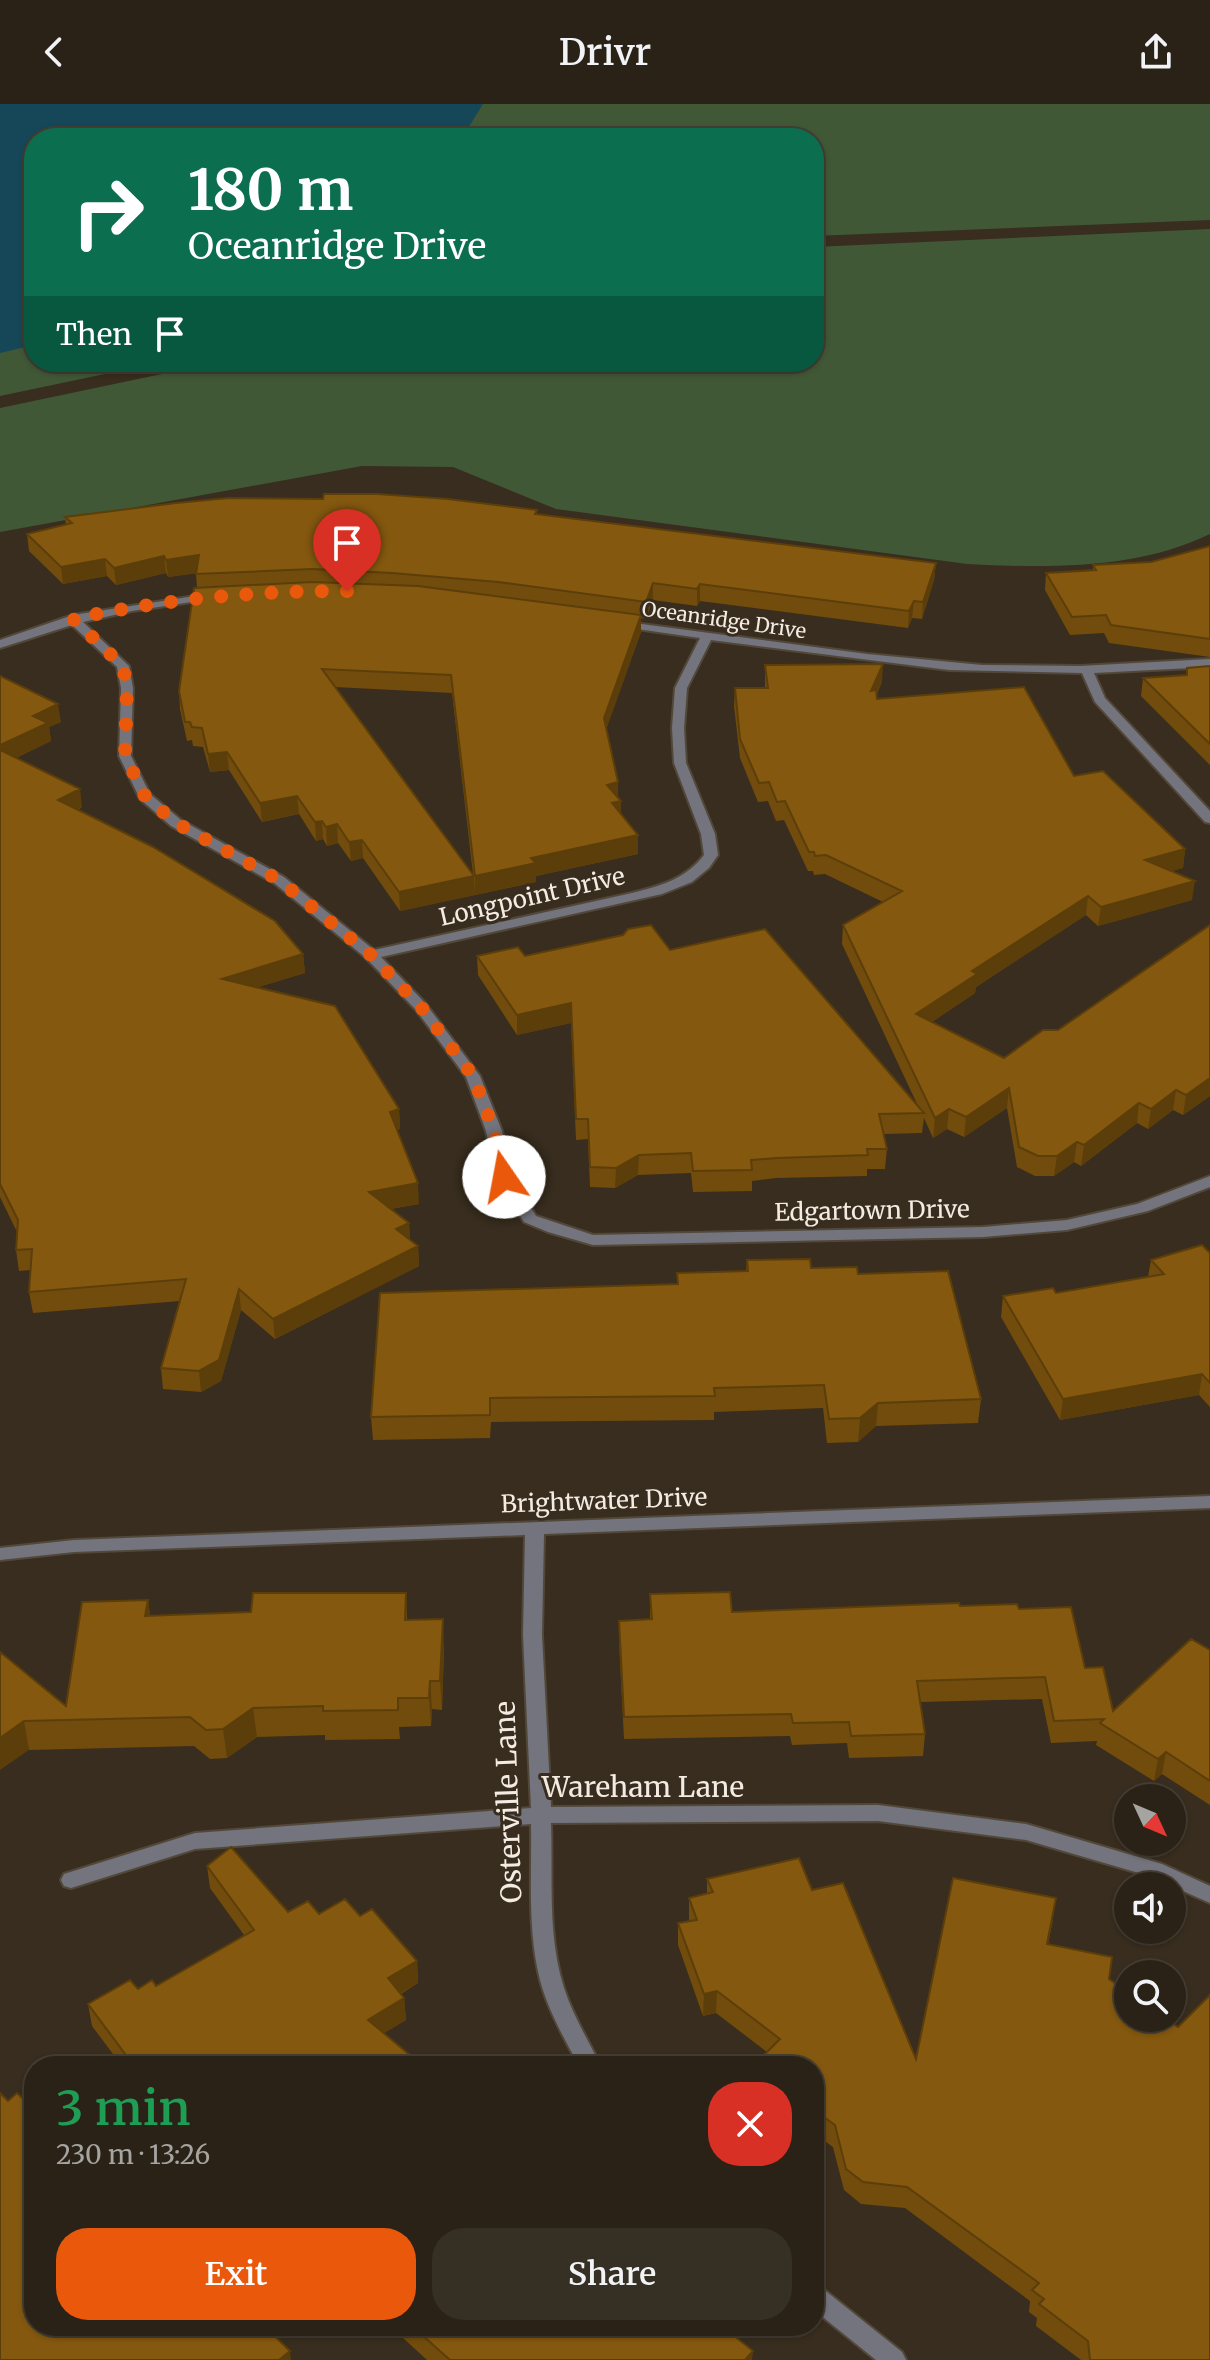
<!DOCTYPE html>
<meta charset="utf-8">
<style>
body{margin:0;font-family:Merriweather,serif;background:#362f23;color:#f1f3f6;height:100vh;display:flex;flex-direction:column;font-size:30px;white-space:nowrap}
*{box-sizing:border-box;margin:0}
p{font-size:26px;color:#a5a4a1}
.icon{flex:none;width:44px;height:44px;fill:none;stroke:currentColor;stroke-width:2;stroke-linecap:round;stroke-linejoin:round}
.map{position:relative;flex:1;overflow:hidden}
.drawer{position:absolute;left:24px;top:1952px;width:800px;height:280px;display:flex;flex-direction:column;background:#2a2216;border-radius:32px;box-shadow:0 2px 6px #0004,0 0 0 2px #463f35}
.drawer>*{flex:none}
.hud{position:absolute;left:24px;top:24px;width:800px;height:244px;border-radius:32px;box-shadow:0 2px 6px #0004,0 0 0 2px #463f35;background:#0b6e4f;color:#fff;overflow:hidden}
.needle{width:52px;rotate:134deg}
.controls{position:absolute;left:1114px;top:1680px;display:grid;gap:16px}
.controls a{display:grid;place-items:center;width:72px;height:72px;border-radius:50%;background:#2a2216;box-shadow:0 2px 6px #0004,0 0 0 2px #463f35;font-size:40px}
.pin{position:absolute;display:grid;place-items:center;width:68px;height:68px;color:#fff;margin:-82px -34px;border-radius:50% 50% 50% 0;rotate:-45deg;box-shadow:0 0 8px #0007}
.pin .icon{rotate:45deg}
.me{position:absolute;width:88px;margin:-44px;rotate:348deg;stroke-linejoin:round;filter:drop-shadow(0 0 6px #0008)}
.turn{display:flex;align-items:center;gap:28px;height:168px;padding:0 32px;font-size:36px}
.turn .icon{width:104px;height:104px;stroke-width:2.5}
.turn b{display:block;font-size:56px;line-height:68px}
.then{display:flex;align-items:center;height:76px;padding:0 32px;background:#0003;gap:16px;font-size:30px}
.round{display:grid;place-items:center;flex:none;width:84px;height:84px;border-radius:32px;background:#362f23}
.head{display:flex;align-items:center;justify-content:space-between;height:136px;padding:0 32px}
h1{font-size:48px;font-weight:600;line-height:60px;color:#1e9e55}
.button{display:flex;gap:16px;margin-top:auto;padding:16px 32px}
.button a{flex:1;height:92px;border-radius:32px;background:#ea580c;color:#fff;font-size:32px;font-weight:600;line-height:92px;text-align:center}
.button a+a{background:#362f23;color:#f1f3f6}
header{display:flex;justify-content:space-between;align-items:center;height:104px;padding:0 32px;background:#2a2216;font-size:36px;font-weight:600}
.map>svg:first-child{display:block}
.green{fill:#415836}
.water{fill:#164759}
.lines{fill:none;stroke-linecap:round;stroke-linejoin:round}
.minor-casing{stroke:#52483a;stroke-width:4}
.minor{fill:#73747d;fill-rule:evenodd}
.wall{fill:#724c0d;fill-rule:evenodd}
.shaded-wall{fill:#5c3e0a}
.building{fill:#84580f;stroke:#5c3e0a;stroke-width:2}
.route{stroke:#ea580c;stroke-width:14;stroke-dasharray:0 25.2}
.labels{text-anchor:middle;stroke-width:6;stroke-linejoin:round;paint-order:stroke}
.far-street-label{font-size:20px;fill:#f4ece3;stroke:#382d1e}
.street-label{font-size:24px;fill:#f4ece3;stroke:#382d1e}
.near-street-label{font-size:28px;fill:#f4ece3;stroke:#382d1e}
</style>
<header><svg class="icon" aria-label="back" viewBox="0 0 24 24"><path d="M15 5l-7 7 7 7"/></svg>Drivr<svg class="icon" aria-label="share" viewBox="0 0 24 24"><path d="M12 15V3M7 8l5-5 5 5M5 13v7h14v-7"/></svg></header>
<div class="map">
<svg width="1210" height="2256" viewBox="0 0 1210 2256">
<rect width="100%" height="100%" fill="#382d1e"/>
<path class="green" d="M 0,0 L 1210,0 L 1210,116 L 814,132 L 814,34 L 34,34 L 34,258 L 162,258 L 0,292 Z
M 1210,125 L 1210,430 C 1136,466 1047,464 967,460 L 556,405 L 453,363 L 362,362 L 0,428 L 0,304 L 219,258 L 814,258 L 814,143 Z"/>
<path class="water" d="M 0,0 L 483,0 L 462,34 L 34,34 L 34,241 L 0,249 Z"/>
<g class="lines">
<g class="minor-casing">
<path id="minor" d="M 214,489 L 220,492 L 218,494 L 132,507 L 83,518 L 129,562 L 133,584 L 131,652 L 150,690 L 181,716 L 284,773 L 374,846 L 632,789 C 660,782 686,775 704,751 L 701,730 L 674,659 L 672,624 L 675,584 L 700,534 L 623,523 L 619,521 L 619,517 L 867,550 L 982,561 L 1080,562 L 1210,555 L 1210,563 L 1094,569 L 1105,594 L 1210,707 L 1210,719 L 1205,718 L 1095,598 L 1082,569 L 949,566 L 711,536 L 687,584 L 684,624 L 686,659 L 715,730 L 718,751 L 709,764 L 692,778 L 662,790 L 381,853 L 426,900 L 480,972 L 502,1027 L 512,1073 L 536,1112 L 593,1131 L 983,1123 L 1067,1116 L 1137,1100 L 1210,1072 L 1210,1083 L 1148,1107 L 1067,1126 L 983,1133 L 593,1141 L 548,1128 L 524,1118 L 496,1073 L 486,1027 L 466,973 L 416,906 L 366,854 L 274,779 L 171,722 L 140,695 L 119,652 L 121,584 L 117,563 L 72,521 L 0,544 L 0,536 L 73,511 Z
M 1210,1392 L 1210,1404 L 544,1430 L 542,1531 L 551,1703 L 878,1701 L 1026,1720 L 1162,1760 L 1210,1782 L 1210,1799 L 1149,1772 L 1026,1736 L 878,1717 L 551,1719 C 553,1773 547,1831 564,1884 C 573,1912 588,1936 601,1962 L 579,1962 C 564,1934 548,1906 540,1876 C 527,1825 532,1771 531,1720 L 195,1745 L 71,1784 L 64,1782 L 61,1776 L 64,1770 L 195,1729 L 531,1704 L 523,1531 L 525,1431 L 74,1448 L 0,1456 L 0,1444 L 74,1436 Z
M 814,2181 L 822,2184 L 902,2248 L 906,2256 L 876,2256 L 814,2206 Z"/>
</g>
<use href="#minor" class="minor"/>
</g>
<path class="wall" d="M 537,406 L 537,410 L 936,459 L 934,476 L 922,515 L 912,514 L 908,524 L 700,497 L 697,502 L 653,496 L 646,515 L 641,514 L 641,528 L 606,625 L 621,710 L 638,750 L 536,772 L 536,778 L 475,791 L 475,786 L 475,791 L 400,807 L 363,754 L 351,757 L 338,739 L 327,742 L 323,735 L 316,737 L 299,710 L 262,718 L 229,666 L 210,668 L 203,643 L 193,642 L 192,636 L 187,637 L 180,605 L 179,587 L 197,484 L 196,469 L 168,473 L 166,469 L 116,481 L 107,472 L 63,480 L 29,447 L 27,430 L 66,421 L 65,413 ZM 335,583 L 452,589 L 473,770 Z
M 1210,442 L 1210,553 L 1109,539 L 1104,529 L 1070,531 L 1045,486 L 1046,469 L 1093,466 L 1093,461 L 1151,458 Z
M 765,561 L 882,578 L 877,590 L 877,595 L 1074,672 L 1185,745 L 1183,764 L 1171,767 L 1192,796 L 1098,822 L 1086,811 L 976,883 L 975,889 L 932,918 L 1004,954 L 1210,992 L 1183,1011 L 1173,1006 L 1148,1025 L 1137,1019 L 1081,1062 L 1074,1058 L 1054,1072 L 1035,1072 L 1017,1063 L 1007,1004 L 964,1033 L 947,1025 L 933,1034 L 924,1014 L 922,1029 L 884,1030 L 887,1045 L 885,1065 L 867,1065 L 867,1072 L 776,1074 L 752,1077 L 752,1087 L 693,1088 L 691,1069 L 638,1071 L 615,1084 L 590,1083 L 588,1035 L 576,1036 L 571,919 L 517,931 L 478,871 L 477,852 L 525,852 L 670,846 L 918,1002 L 842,840 L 843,821 L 883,798 L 825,770 L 814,771 L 813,767 L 808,767 L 784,716 L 776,717 L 768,697 L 758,698 L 740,654 L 734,602 L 735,584 L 765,584 Z
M 1210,562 L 1210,661 L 1141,592 L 1143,574 L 1186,571 L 1187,564 Z
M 0,572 L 61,618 L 49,623 L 51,637 L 16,654 L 82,703 L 78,706 L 303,850 L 305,869 L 258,883 L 399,1005 L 400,1025 L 397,1026 L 419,1100 L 391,1105 L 409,1119 L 410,1136 L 418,1142 L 419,1162 L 275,1235 L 241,1206 L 221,1277 L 201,1288 L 163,1285 L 161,1264 L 180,1197 L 33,1209 L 29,1188 L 31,1166 L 19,1167 L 16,1146 L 17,1128 L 0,1093 Z
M 1210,1149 L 1210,1303 L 1199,1291 L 1060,1316 L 1001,1213 L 1003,1192 L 1056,1189 L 1148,1173 L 1151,1156 Z
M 747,1156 L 858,1170 L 981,1295 L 978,1319 L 876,1322 L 858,1338 L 827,1339 L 823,1304 L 714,1308 L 714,1316 L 491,1318 L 490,1334 L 373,1336 L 371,1313 L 677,1180 L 677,1169 L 746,1167 Z
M 406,1489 L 407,1516 L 444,1544 L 442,1606 L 432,1605 L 431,1622 L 399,1623 L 400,1635 L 325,1636 L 325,1631 L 257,1633 L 227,1654 L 210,1655 L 194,1642 L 29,1646 L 0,1548 L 66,1602 L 148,1496 L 150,1512 L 251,1508 Z
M 650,1490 L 732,1508 L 960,1502 L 1019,1505 L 1085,1564 L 1113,1607 L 1210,1546 L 1210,1701 L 1162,1670 L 1154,1677 L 1096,1641 L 1097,1637 L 1051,1639 L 1042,1595 L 920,1598 L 925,1630 L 923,1652 L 849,1654 L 847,1639 L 792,1641 L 790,1632 L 624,1635 L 619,1538 L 619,1517 L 650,1516 Z
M 207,1762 L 288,1808 L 360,1812 L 417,1857 L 418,1879 L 401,1890 L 404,1894 L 406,1916 L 384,1929 L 423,1962 L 122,1962 L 92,1922 L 88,1900 L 138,1885 L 156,1882 L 244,1831 L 210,1784 Z
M 707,1775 L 812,1786 L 916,1955 L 1053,1816 L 1048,1840 L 1109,1875 L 1210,2256 L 1081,2256 L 1036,2222 L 1037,2214 L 1029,2208 L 1030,2197 L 905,2104 L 861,2100 L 844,2086 L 833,2043 L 814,2029 L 814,1962 L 763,1962 L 764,1951 L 767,1948 L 716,1909 L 703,1912 L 678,1841 L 678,1819 L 689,1817 L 689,1794 L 707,1790 Z
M 390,2222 L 722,2222 L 752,2256 L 427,2256 Z"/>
<path class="shaded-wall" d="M 199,451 L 200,469 L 168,473 L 166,456 Z
M 164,452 L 166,469 L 116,481 L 114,464 Z
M 105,455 L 107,472 L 63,480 L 61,463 Z
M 936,459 L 934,476 L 922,515 L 923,498 Z
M 653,479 L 653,496 L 646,515 L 646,498 Z
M 700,480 L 700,497 L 697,502 L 697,485 Z
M 914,497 L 912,514 L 908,524 L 909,507 Z
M 641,511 L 641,528 L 604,632 L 604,614 Z
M 883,560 L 882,578 L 869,605 L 871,587 Z
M 58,600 L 61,618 L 49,623 L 51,637 L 0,661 L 0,641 L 33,612 Z
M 227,648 L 229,666 L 210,668 L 208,650 Z
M 618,678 L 618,697 L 607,681 Z
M 80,685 L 82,703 L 60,714 L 58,696 Z
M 297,692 L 299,710 L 262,718 L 260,699 Z
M 621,697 L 621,716 L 612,699 Z
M 322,717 L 323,735 L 316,737 L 315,718 Z
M 337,720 L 338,739 L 327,742 L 326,723 Z
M 638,731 L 638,750 L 536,772 L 536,778 L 475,791 L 475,772 L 531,754 Z
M 362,736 L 363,754 L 351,757 L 349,738 Z
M 1185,745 L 1183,764 L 1142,775 L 1145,756 Z
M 474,772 L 475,791 L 400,807 L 399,788 Z
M 1195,777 L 1192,796 L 1098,822 L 1101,803 Z
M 1088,792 L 1086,811 L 976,883 L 975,889 L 914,930 L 916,910 L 972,867 Z
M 303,850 L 305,869 L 223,894 L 222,875 Z
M 571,899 L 571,919 L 517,931 L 517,911 Z
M 1210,974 L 1210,992 L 1183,1011 L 1186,991 Z
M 1009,984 L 1007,1004 L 964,1033 L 966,1013 Z
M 1176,986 L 1173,1006 L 1148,1025 L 1151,1005 Z
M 1139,999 L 1137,1019 L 1081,1062 L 1084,1041 Z
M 399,1005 L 400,1025 L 391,1028 L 390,1008 Z
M 949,1005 L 947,1025 L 933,1034 L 935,1014 Z
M 1077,1038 L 1074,1058 L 1054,1072 L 1057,1052 Z
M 639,1051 L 638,1071 L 615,1084 L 616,1064 Z
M 418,1079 L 419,1100 L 371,1108 L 369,1088 Z
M 409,1119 L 410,1139 L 396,1125 Z
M 418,1142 L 419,1162 L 275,1235 L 273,1215 Z
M 239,1185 L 241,1206 L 221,1277 L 201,1288 L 199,1267 Z
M 1202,1270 L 1199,1291 L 1060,1316 L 1063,1295 Z
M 878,1299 L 876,1322 L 858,1338 L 860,1314 Z
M 148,1496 L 152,1525 L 145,1512 Z
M 443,1515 L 444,1544 L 442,1606 L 440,1577 Z
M 430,1577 L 432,1605 L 431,1622 L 429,1594 Z
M 253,1604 L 257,1633 L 227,1654 L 223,1625 Z
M 24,1617 L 29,1646 L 0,1666 L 0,1634 Z
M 1166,1648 L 1162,1670 L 1154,1677 L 1158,1655 Z
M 417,1857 L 418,1879 L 389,1896 L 388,1874 Z
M 717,1887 L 716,1909 L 703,1912 L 704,1890 Z
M 404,1894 L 406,1916 L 370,1937 L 368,1916 Z
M 290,2247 L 291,2256 L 279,2256 Z
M 753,2247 L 752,2256 L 745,2256 Z"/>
<path class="building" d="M 324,390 L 377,390 L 448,395 L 537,406 L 535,410 L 936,459 L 923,498 L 914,497 L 909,507 L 700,480 L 697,485 L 653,479 L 646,498 L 498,478 L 392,469 L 312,465 L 196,470 L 199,451 L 166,456 L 164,452 L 114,464 L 105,455 L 61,463 L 27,430 L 72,419 L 65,413 L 176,399 L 228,394 L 323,395 Z
M 1210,442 L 1210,535 L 1111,521 L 1106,511 L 1072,513 L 1046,469 L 1096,466 L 1093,461 L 1151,458 Z
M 312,478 L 418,482 L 641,511 L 604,614 L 618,678 L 607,681 L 621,697 L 612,699 L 638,731 L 531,754 L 536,759 L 475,772 L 451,571 L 322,565 L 474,772 L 399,788 L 362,736 L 349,738 L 337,720 L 326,723 L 322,717 L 315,718 L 297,692 L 260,699 L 227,648 L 208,650 L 202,624 L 192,623 L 190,618 L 185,618 L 179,587 L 194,484 Z
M 883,560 L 871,587 L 876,586 L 877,595 L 1024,583 L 1074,672 L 1103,667 L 1185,745 L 1145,756 L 1195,777 L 1101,803 L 1088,792 L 972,867 L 977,870 L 916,910 L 1004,954 L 1043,926 L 1058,926 L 1210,821 L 1210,974 L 1186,991 L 1176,986 L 1151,1005 L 1139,999 L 1084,1041 L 1077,1038 L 1057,1052 L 1038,1052 L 1019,1043 L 1009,984 L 966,1013 L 949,1005 L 935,1014 L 843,821 L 902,787 L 826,751 L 815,752 L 814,748 L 809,748 L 785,697 L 777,698 L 769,678 L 759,679 L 740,635 L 735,584 L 768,584 L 765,561 Z
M 1210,562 L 1210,640 L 1143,574 L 1187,571 L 1187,564 Z
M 0,572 L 58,600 L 33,612 L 48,619 L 0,641 Z
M 0,646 L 80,685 L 58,696 L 153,743 L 275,817 L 303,850 L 222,875 L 335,902 L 399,1005 L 390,1008 L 418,1079 L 369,1088 L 409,1119 L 396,1125 L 418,1142 L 273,1215 L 239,1185 L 219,1256 L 199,1267 L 161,1264 L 186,1175 L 29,1188 L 32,1145 L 16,1146 L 18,1116 L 0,1080 Z
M 651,821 L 670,846 L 765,825 L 924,1009 L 879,1010 L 887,1045 L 867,1045 L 868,1051 L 777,1054 L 751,1056 L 752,1066 L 693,1067 L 691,1049 L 639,1051 L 616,1064 L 590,1063 L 588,1015 L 576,1015 L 571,899 L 517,911 L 477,852 L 518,843 L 525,852 L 623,831 L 628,825 Z
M 1202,1141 L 1210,1149 L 1210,1279 L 1202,1270 L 1063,1295 L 1003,1192 L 1053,1184 L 1056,1189 L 1164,1170 L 1151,1156 Z
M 810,1155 L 811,1164 L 857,1163 L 858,1170 L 948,1167 L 981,1295 L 878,1299 L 860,1314 L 829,1315 L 824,1281 L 714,1284 L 715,1292 L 490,1294 L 490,1311 L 371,1313 L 380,1189 L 678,1180 L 677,1169 L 748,1167 L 747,1156 Z
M 730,1488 L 732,1508 L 959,1499 L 960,1502 L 1017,1500 L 1019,1505 L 1071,1503 L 1085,1564 L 1103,1563 L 1113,1607 L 1191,1535 L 1210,1546 L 1210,1677 L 1166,1648 L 1158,1655 L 1100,1619 L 1104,1615 L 1054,1617 L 1045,1573 L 917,1577 L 925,1630 L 851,1632 L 849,1618 L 793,1619 L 791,1610 L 624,1613 L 619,1517 L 652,1515 L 650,1490 Z
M 253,1489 L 406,1489 L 405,1516 L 443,1515 L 440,1577 L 430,1577 L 429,1594 L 398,1594 L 398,1606 L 323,1607 L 323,1602 L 253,1604 L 223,1625 L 206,1626 L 190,1613 L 24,1617 L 0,1634 L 0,1548 L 66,1602 L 82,1498 L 148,1496 L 145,1512 L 251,1508 Z
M 231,1743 L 288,1808 L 308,1797 L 319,1810 L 345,1795 L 360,1812 L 372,1805 L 417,1857 L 388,1874 L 404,1894 L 368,1916 L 423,1962 L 134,1962 L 88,1900 L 130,1876 L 138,1885 L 152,1876 L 156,1882 L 254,1826 L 207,1762 Z
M 799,1754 L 812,1786 L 843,1779 L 916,1955 L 953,1774 L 1056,1794 L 1047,1840 L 1112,1853 L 1109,1875 L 1128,1888 L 1128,1914 L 1165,1914 L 1178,1923 L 1210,1891 L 1210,2256 L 1090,2256 L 1088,2237 L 1039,2200 L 1044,2195 L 1032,2186 L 1039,2179 L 907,2083 L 863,2078 L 846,2065 L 835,2021 L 814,2006 L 814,1962 L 778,1962 L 764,1951 L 780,1935 L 717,1887 L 704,1890 L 678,1819 L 697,1816 L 689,1794 L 713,1788 L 707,1775 Z
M 0,1989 L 8,1997 L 17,1989 L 34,2005 L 34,2222 L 264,2222 L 290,2247 L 279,2256 L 0,2256 Z
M 412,2222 L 722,2222 L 753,2247 L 745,2256 L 450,2256 Z"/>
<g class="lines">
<path class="route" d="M 347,487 C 254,487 164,495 73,515 L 123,562 L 127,584 L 125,652 L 145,692 L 176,719 L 279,776 L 371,851 L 421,903 L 473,972 L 494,1027 L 504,1073"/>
</g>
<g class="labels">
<g class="far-street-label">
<text transform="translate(724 516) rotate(8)" y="7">Oceanridge Drive</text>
</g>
<g class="street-label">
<text transform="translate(532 793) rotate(-13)" y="8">Longpoint Drive</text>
<text transform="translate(872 1107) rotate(-1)" y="8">Edgartown Drive</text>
<text transform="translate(604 1397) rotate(-2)" y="8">Brightwater Drive</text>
</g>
<g class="near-street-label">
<text x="643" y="1693">Wareham Lane</text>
<text transform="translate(508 1698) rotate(-92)" y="10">Osterville Lane</text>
</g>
</g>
</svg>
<div class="controls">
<a><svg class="needle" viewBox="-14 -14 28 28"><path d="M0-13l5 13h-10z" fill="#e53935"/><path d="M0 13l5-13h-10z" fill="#a5a4a1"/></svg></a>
<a><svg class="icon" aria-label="sound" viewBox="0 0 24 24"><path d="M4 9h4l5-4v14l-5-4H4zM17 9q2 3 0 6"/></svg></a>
<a><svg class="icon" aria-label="search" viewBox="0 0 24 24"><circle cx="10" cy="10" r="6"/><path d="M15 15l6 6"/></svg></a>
</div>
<div class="pin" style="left:347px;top:487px;background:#d93025"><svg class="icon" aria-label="arrive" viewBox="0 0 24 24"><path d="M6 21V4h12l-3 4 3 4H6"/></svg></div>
<svg class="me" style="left:504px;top:1073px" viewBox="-20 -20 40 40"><circle r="19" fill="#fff"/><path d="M0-13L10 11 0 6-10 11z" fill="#ea580c"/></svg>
<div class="hud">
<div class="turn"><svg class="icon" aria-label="right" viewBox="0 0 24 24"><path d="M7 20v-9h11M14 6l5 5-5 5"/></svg><div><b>180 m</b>Oceanridge Drive</div></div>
<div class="then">Then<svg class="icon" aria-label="arrive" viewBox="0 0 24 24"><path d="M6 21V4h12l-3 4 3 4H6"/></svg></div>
</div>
<section class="drawer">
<div class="head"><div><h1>3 min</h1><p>230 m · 13:26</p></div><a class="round" style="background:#d93025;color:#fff"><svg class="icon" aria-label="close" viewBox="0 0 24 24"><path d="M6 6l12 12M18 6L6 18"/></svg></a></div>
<div class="button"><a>Exit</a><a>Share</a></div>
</section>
</div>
